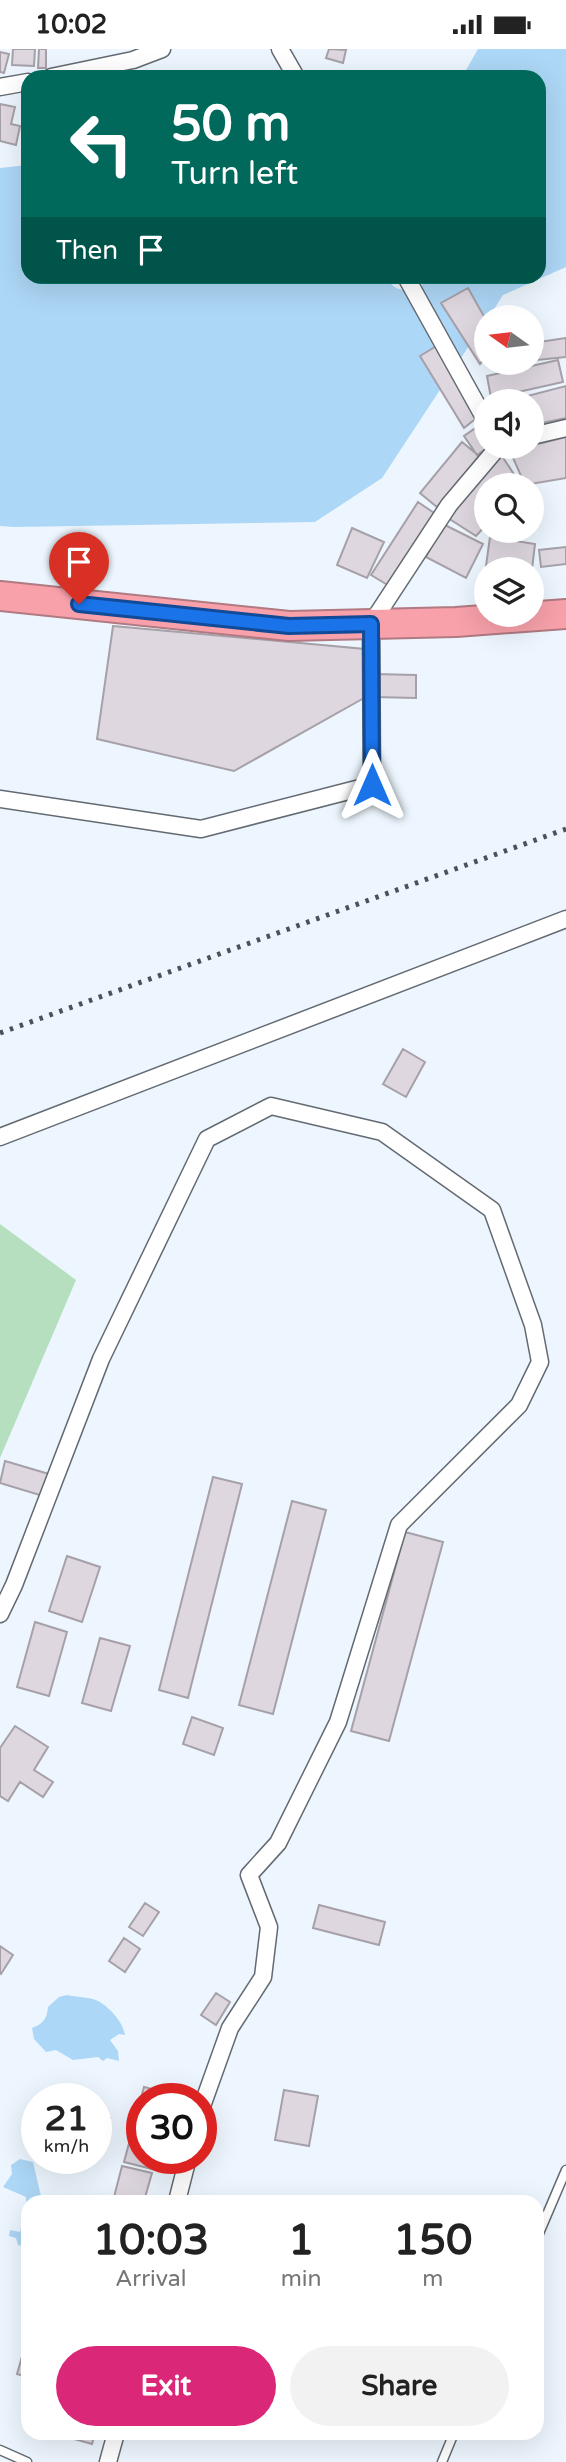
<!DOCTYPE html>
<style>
body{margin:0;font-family:"Varela Round",sans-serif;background:#f2f2f2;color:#222;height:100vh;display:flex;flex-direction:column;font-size:26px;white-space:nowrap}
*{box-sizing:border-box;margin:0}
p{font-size:23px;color:#767676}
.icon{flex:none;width:38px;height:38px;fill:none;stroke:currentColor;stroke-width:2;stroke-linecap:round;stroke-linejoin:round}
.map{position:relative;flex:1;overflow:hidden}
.details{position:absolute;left:21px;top:2146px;width:523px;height:245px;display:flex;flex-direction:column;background:#fff;border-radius:21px;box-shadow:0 7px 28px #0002}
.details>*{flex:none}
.banner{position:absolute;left:21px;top:21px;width:525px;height:214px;border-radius:21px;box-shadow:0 7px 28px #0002;background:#00695c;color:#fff;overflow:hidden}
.needle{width:46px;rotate:284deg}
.fabs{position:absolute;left:474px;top:256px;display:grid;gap:14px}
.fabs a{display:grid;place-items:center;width:70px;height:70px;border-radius:50%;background:#fff;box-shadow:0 7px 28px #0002;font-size:35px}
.speed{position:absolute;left:21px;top:2034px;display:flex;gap:14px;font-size:35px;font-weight:700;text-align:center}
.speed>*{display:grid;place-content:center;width:91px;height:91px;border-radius:50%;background:#fff;box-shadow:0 7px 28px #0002;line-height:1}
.speed small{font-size:18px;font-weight:400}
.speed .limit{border:10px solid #d22;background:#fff;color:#111}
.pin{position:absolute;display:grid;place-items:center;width:60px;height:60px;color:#fff;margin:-72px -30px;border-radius:50% 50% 50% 0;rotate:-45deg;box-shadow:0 0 7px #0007}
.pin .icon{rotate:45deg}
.me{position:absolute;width:77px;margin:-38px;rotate:0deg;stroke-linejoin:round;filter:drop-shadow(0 0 5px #0008)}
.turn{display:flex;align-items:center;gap:24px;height:147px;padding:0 35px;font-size:32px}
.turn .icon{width:91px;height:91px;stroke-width:2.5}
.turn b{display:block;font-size:49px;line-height:60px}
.then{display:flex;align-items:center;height:66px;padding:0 35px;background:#0003;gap:14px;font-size:26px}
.eta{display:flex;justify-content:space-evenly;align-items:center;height:119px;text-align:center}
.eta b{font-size:42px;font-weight:700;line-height:49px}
.button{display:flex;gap:14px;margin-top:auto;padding:14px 35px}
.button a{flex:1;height:80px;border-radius:42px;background:#db2777;color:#fff;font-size:28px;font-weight:700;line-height:80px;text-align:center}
.button a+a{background:#f2f2f2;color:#222}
.status{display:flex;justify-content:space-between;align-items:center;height:49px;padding:0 35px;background:#fff;direction:ltr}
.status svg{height:19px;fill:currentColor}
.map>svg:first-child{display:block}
.green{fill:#b5dfbf}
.water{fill:#add7f6}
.building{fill:#ded7e0;stroke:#a6a0a8;stroke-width:2}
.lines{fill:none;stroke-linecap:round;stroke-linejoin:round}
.lane-casing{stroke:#636a71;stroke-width:11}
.street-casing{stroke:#636a71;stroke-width:19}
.highway-casing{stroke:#b17981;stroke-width:32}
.lane{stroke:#fff;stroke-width:8}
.street{stroke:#fff;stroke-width:16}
.highway{stroke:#f8a1ab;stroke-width:28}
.rail{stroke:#4d5155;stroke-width:5;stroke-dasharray:3.5 7;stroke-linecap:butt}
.route-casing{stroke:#114b97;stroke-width:18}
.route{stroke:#1a73e8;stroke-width:12}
</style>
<div class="status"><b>10:02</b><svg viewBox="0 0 49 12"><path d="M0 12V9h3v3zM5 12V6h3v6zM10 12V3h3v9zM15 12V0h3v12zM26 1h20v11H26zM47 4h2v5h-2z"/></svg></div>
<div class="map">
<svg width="566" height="2413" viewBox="0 0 566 2413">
<rect width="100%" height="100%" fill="#edf6fe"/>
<path class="green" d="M 0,1175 L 76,1231 L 0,1409 Z"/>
<path class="water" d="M 478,0 L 566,0 L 566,218 L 503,246 L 489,268 L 486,268 L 486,271 L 382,429 L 315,473 L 14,478 L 0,477 L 0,119 L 28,116 L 28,228 L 385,228 C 396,243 403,243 421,238 L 427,228 L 539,228 L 539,28 L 462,28 Z
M 67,1946 C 76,1948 88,1948 96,1951 C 109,1957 123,1973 125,1986 L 119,1985 L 110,1991 L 118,2002 L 119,2012 L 107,2009 L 103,2012 L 98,2008 L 73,2011 L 56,2001 L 46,2003 L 34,1990 L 32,1979 C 43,1975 47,1970 48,1958 L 59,1948 Z
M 20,2110 L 33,2113 L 41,2147 L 36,2152 L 28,2152 L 28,2198 L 18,2196 L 16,2189 L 9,2187 L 10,2181 L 20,2183 L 26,2160 L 26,2148 L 3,2138 L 12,2125 L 11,2116 Z"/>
<path class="building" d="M 13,0 L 35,0 L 34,17 L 12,16 Z
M 39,0 L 46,0 L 46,19 L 38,19 Z
M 329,0 L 346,1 L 343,14 L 326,9 Z
M 0,3 L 9,5 L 4,24 L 0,23 Z
M 0,55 L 15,58 L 11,75 L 20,77 L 16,96 L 0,92 Z
M 468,239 L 486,271 L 486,308 L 480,315 L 441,254 Z
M 566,289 L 566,308 L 537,311 L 532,294 Z
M 440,295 L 479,367 L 464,379 L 420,307 Z
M 558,311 L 563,333 L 491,349 L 487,327 Z
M 566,337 L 566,369 L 532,376 L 532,352 L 508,352 Z
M 477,378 L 486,392 L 486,397 L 490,397 L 477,406 L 464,387 Z
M 566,388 L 566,429 L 525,436 L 510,402 Z
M 462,393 L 479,407 L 437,458 L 420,444 Z
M 500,404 L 521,436 L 486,436 L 486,476 L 476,487 L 448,469 Z
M 418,453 L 437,466 L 391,538 L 371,526 Z
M 443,475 L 483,495 L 466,529 L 426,508 Z
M 352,479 L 384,493 L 367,529 L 337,516 Z
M 490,488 L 535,495 L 532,520 L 486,517 Z
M 566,498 L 566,515 L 541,518 L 539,501 Z
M 113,577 L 365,600 L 364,649 L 234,722 L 97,690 Z
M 374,625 L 416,626 L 416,649 L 373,648 Z
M 403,1000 L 425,1013 L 406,1048 L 383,1035 Z
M 5,1412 L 49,1425 L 43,1447 L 0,1434 Z
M 213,1428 L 242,1435 L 188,1649 L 159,1641 Z
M 292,1452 L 326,1461 L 273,1665 L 239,1656 Z
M 405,1483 L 443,1493 L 389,1692 L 351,1682 Z
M 67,1507 L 100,1518 L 82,1573 L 49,1562 Z
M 35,1573 L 67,1583 L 49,1647 L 17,1638 Z
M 100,1589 L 130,1597 L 111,1662 L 82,1654 Z
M 192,1668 L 223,1679 L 214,1706 L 183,1695 Z
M 15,1677 L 48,1698 L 34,1721 L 53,1733 L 43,1748 L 20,1733 L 8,1752 L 0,1747 L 0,1699 Z
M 145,1854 L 159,1863 L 143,1887 L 129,1878 Z
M 319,1856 L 385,1873 L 379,1896 L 313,1879 Z
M 124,1889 L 140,1900 L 125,1923 L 109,1912 Z
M 0,1897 L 13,1906 L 1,1925 L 0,1924 Z
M 216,1944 L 230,1953 L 216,1976 L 201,1966 Z
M 144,2038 L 176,2046 L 175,2049 L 142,2049 L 142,2109 L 160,2109 L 156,2121 L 124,2113 Z
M 284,2041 L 318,2047 L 309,2097 L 275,2091 Z
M 96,2065 L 110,2069 L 100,2108 L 96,2107 Z
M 122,2117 L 152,2124 L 144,2152 L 113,2152 Z
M 25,2297 L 28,2297 L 28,2328 L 17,2325 Z
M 53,2384 L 95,2384 L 92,2395 Z"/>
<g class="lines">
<g class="lane-casing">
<path id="lane" d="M 537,2189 L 566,2121
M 0,2401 L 27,2413
M 442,2413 L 454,2384"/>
</g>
<g class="street-casing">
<path id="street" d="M 280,0 L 296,28
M 51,28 L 133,11 L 162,0
M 0,38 L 28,33
M 406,228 L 486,372
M 532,387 L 566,379
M 0,750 L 201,780 L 372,736 L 371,575 L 449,456 L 499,397
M 0,1088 L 566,870
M 0,1565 L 14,1536 L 101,1310 L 207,1090 L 271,1057 L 382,1083 L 492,1161 L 533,1276 L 540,1313 L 519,1356 L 399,1476 L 338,1673 L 278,1794 L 249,1826 L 269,1878 L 263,1928 L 230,1979 L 201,2060
M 177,2152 L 188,2109
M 108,2413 L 116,2384"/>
</g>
<g class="highway-casing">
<path id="highway" d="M 0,547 L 289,577 L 456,573 L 566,565"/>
</g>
<use href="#lane" class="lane"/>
<use href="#street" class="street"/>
<use href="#highway" class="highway"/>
<path class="rail" d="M 0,984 L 566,780"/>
</g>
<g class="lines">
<g class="route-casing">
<path id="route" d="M 79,555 L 289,577 L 371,575 L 372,736"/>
</g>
<use href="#route" class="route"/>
</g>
</svg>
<div class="fabs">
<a><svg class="needle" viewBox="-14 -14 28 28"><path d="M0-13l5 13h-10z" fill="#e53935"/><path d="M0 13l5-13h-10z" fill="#767676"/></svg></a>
<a><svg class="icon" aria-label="sound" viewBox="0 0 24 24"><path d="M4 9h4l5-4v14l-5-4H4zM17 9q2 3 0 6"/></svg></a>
<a><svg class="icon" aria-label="search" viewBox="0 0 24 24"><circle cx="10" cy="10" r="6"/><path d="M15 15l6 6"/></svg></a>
<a><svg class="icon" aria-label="layers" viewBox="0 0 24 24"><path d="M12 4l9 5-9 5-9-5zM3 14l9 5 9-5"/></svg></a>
</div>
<div class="speed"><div>21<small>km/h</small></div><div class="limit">30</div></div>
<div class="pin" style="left:79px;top:555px;background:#d93025"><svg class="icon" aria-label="arrive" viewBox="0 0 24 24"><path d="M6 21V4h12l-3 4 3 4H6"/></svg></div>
<svg class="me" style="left:372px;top:736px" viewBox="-20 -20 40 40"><path d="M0-17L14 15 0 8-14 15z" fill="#1a73e8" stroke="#fff" stroke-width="4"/></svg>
<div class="banner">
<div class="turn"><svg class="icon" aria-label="left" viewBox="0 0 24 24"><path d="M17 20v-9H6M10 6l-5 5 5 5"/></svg><div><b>50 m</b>Turn left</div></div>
<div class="then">Then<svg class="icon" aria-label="arrive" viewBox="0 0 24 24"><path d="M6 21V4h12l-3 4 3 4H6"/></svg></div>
</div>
<section class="details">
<div class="eta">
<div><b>10:03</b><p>Arrival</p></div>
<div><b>1</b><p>min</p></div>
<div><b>150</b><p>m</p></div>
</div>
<div class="button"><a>Exit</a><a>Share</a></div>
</section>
</div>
